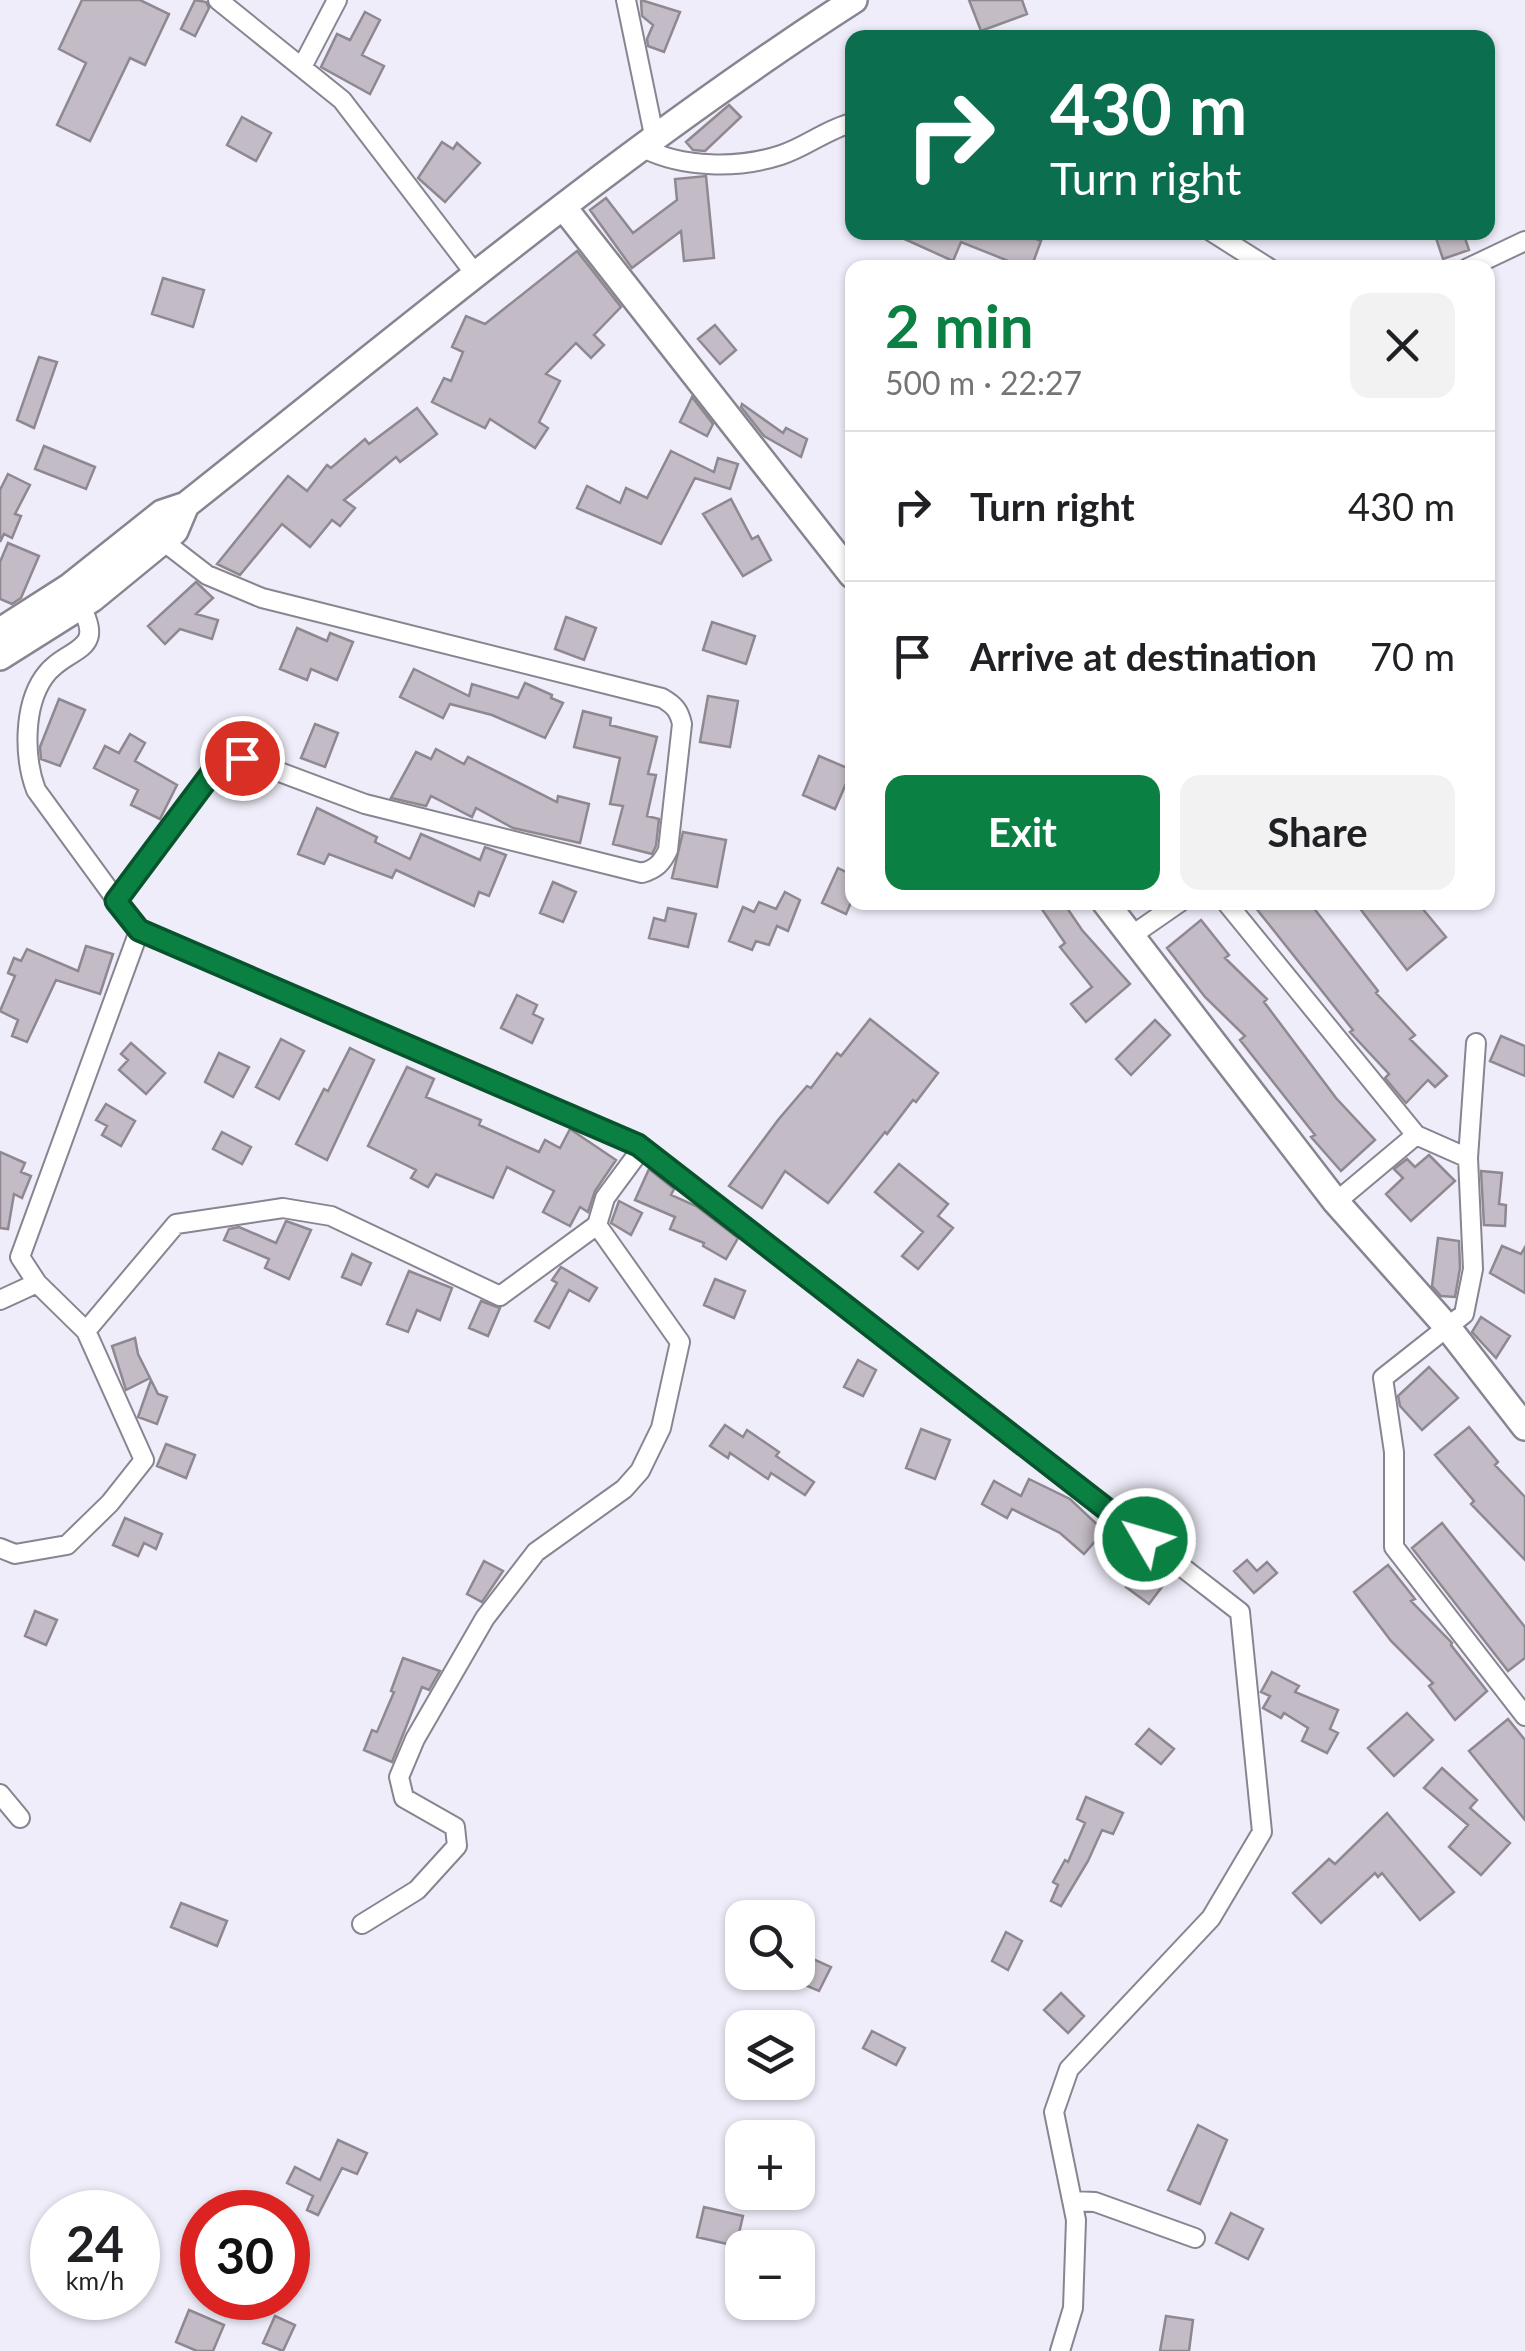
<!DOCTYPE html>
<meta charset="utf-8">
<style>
body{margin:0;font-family:Lato,sans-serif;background:#f2f2f2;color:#202124;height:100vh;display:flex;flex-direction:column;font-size:38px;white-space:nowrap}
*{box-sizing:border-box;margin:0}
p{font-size:32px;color:#757577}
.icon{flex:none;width:55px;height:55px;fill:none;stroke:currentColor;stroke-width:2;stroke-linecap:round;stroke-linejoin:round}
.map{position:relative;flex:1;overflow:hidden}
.drawer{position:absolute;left:845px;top:260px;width:650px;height:650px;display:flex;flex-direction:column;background:#fff;border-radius:20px;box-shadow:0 2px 8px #0004}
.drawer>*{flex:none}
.banner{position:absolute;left:845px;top:30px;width:650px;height:210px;border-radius:20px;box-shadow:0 2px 8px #0004;background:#0b6e4f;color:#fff;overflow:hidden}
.buttons{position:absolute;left:725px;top:1900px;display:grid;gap:20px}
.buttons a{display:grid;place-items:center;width:90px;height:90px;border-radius:20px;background:#fff;box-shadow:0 2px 8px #0004;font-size:50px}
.speed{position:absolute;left:30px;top:2190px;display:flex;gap:20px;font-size:50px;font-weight:700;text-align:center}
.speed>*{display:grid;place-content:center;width:130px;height:130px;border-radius:50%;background:#fff;box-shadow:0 2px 8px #0004;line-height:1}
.speed small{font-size:25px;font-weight:400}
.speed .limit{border:15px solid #d22;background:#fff;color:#111}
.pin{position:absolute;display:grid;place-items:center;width:85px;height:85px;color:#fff;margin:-42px;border:5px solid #fff;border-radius:50%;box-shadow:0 2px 10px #0007}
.me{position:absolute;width:110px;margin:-55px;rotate:308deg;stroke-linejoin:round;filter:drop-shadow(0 0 8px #0008)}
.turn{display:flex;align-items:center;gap:35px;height:210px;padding:0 40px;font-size:45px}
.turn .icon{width:130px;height:130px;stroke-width:2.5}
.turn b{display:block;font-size:70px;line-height:85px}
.round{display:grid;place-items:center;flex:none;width:105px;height:105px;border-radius:20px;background:#f2f2f2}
.headline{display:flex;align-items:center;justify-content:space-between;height:170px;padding:0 40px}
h1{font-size:60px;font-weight:700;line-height:75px;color:#0b8043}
.action{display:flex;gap:20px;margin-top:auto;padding:20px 40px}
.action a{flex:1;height:115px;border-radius:20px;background:#0b8043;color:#fff;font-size:40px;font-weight:700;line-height:115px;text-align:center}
.action a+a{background:#f2f2f2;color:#202124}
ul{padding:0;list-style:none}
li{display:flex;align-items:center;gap:30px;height:150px;padding:0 40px;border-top:2px solid #e0e0e0}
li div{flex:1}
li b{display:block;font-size:38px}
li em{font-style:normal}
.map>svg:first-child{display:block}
.building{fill:#c3bbc5;stroke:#8f8891;stroke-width:2.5}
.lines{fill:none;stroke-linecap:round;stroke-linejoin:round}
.street-casing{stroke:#878590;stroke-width:22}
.secondary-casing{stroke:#878590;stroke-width:30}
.street{stroke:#fff;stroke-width:18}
.secondary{stroke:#fff;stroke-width:25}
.route-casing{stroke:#07532c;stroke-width:25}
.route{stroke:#0b8043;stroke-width:18}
</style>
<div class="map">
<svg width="1525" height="2351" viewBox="0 0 1525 2351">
<rect width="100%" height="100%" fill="#efedf9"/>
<path class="building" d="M 82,0 L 140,0 L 169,14 L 145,65 L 130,58 L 90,141 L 57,125 L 86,63 L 59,49 Z
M 195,0 L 206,2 L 209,8 L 195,36 L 181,29 Z
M 641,0 L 680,12 L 664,52 L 648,46 L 647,39 L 653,25 L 642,16 Z
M 969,0 L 1022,0 L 1027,14 L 981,31 Z
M 365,12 L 380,20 L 362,55 L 384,66 L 370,94 L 321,67 L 337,34 L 350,40 Z
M 729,105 L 741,117 L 705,151 L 693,150 L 686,142 Z
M 242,117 L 271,133 L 256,161 L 227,145 Z
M 442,142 L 453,149 L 457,143 L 480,163 L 445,202 L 418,178 Z
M 706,176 L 714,258 L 684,261 L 681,231 L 632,268 L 590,210 L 606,198 L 633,233 L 677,200 L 675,179 Z
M 889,232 L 1020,232 L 1041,241 L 1031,268 L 1026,268 L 961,242 L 953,261 Z
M 1434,232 L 1463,232 L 1469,250 L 1443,259 Z
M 577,251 L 621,307 L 594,335 L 604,345 L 591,358 L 576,343 L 546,374 L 560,381 L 539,422 L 548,428 L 535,448 L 490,419 L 485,428 L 432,402 L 444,378 L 451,381 L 463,352 L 452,347 L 466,316 L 485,324 Z
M 163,278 L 204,290 L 193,327 L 152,314 Z
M 715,325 L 736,350 L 720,364 L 698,339 Z
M 39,357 L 57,362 L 34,428 L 17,420 Z
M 692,397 L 713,424 L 707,436 L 680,422 Z
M 742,404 L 783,433 L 786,428 L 807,439 L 801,457 L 764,436 L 741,407 Z
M 417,408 L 437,434 L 400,462 L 396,457 L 344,500 L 355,508 L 340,526 L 332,520 L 310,547 L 282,524 L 240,575 L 217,564 L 288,476 L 307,491 L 327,465 L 331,468 L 365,439 L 369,444 Z
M 44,446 L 95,467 L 86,489 L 35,469 Z
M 671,451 L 714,472 L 718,458 L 738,464 L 730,489 L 695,478 L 661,544 L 577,508 L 587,486 L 620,503 L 626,488 L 647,498 Z
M 8,474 L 30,485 L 15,514 L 21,516 L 12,538 L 4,534 L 0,542 L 0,490 Z
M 731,499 L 752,539 L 758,536 L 771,560 L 743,576 L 703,514 Z
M 8,543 L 39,556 L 21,598 L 12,604 L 0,599 L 0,562 Z
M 196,582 L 213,598 L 196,614 L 218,620 L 212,639 L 180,629 L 165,644 L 148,626 Z
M 566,617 L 596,628 L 584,660 L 555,649 Z
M 712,622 L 755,636 L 746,664 L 703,650 Z
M 297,628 L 327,641 L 330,633 L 353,642 L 337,680 L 311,669 L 307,680 L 280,669 Z
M 414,669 L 469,696 L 472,684 L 518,698 L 525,683 L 552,695 L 551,698 L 563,703 L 545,738 L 492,715 L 450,704 L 443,718 L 400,697 Z
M 708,696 L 738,701 L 730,747 L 700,742 Z
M 59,699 L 85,710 L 60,766 L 41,759 L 40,747 Z
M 583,711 L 611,718 L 610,725 L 657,737 L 648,774 L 656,775 L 647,816 L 659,819 L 656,846 L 652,854 L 613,844 L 623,806 L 610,804 L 620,758 L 574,747 Z
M 315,724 L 338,733 L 325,767 L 301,758 Z
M 130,734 L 145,743 L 135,761 L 177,785 L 160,819 L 131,805 L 138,790 L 94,768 L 105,746 L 119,753 Z
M 436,749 L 464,764 L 468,757 L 557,802 L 558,796 L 589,804 L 580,843 L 513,828 L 476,808 L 472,817 L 431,796 L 426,806 L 391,798 L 416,752 L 431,759 Z
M 819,756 L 852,770 L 835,809 L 803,795 Z
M 317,808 L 377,837 L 375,842 L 410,859 L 421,834 L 480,860 L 485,847 L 506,855 L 489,896 L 479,892 L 474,906 L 396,870 L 392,878 L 329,854 L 324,864 L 298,854 Z
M 683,832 L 726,840 L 717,887 L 672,878 Z
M 838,868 L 852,875 L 852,900 L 846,914 L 822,903 Z
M 553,882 L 576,892 L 563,922 L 540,913 Z
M 785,892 L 800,900 L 788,931 L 777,926 L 769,945 L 756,941 L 752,950 L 729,941 L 743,907 L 754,912 L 759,902 L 776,909 Z
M 1037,902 L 1063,902 L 1082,930 L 1130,984 L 1086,1022 L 1071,1004 L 1092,987 L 1060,947 L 1065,943 Z
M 1251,902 L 1309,902 L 1378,991 L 1376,993 L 1415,1035 L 1410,1039 L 1447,1076 L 1435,1087 L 1428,1080 L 1406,1103 L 1385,1078 L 1389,1074 L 1350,1032 L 1353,1030 Z
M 1355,902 L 1417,902 L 1446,937 L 1407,970 Z
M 668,908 L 696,914 L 688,947 L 649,938 L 654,918 L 665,921 Z
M 1201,920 L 1229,955 L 1225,958 L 1267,999 L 1264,1002 L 1336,1098 L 1375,1140 L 1341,1171 L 1311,1137 L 1315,1135 L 1240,1040 L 1245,1036 L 1205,997 L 1167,948 Z
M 86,946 L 113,954 L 100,994 L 56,980 L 27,1042 L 12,1036 L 18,1020 L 0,1011 L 15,976 L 8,973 L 14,958 L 21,961 L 27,949 L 78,971 Z
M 517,995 L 537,1005 L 533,1014 L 543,1019 L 532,1043 L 501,1028 Z
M 870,1019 L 938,1073 L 916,1102 L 913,1100 L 887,1134 L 885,1132 L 828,1203 L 785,1171 L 762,1208 L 729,1186 L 778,1120 L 807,1086 L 811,1088 L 837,1053 L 841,1056 Z
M 1155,1020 L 1170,1035 L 1131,1075 L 1116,1059 Z
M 1501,1036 L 1525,1046 L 1525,1076 L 1490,1061 Z
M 281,1039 L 304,1051 L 279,1099 L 256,1087 Z
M 131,1043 L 165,1073 L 146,1094 L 119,1070 L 128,1060 L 121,1054 Z
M 350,1048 L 374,1060 L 327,1160 L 296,1144 L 324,1089 L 328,1091 Z
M 219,1053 L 249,1067 L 233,1097 L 205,1082 Z
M 407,1067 L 434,1079 L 426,1097 L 481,1120 L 479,1125 L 539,1152 L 545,1140 L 560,1148 L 570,1129 L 616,1160 L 595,1191 L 588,1212 L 580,1207 L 570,1226 L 543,1212 L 554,1191 L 507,1167 L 493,1198 L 436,1174 L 428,1187 L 411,1178 L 416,1170 L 368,1146 Z
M 106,1104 L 135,1121 L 121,1146 L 102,1135 L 107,1126 L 96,1120 Z
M 222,1132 L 251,1147 L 242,1164 L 213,1149 Z
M 0,1152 L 25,1163 L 21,1172 L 31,1176 L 22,1198 L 14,1194 L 8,1229 L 0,1228 Z
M 1429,1155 L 1455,1181 L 1411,1221 L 1386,1194 L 1403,1178 L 1394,1169 L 1407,1159 L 1415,1167 Z
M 899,1164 L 948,1204 L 938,1216 L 953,1228 L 918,1269 L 902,1256 L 923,1232 L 875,1192 Z
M 649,1169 L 674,1189 L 671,1195 L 696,1206 L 738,1238 L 726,1259 L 703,1246 L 704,1243 L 670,1229 L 675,1217 L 635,1200 Z
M 1481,1171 L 1502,1173 L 1499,1204 L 1506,1205 L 1505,1226 L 1484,1225 Z
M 619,1201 L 642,1213 L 631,1235 L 611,1223 Z
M 286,1221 L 311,1230 L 289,1279 L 265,1268 L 269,1259 L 224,1240 L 229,1229 L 239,1227 L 276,1243 Z
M 1438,1238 L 1459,1241 L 1460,1268 L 1455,1297 L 1441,1296 L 1432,1286 Z
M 1502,1246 L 1521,1254 L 1525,1247 L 1525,1293 L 1490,1273 Z
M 352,1254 L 371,1263 L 361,1285 L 342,1277 Z
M 561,1267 L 597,1288 L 589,1301 L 569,1290 L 549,1328 L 535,1321 L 557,1283 L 552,1280 Z
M 409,1271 L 452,1288 L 440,1320 L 417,1310 L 408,1332 L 387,1324 Z
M 715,1279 L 745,1291 L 734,1318 L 704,1305 Z
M 481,1301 L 500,1308 L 488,1336 L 469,1328 Z
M 1481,1317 L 1510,1336 L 1496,1358 L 1472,1332 Z
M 135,1338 L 138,1354 L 150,1378 L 126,1390 L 112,1346 Z
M 858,1360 L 876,1370 L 863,1396 L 844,1387 Z
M 1429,1367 L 1458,1398 L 1422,1430 L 1400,1406 L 1398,1396 Z
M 151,1380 L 158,1394 L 167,1397 L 157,1424 L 138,1417 Z
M 725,1425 L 743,1437 L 747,1430 L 779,1452 L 776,1456 L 814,1482 L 805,1495 L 771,1473 L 768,1479 L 730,1453 L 728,1458 L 710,1446 Z
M 1469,1427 L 1498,1462 L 1495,1465 L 1525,1497 L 1525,1560 L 1471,1504 L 1474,1501 L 1435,1455 Z
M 921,1429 L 950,1440 L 935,1479 L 906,1468 Z
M 166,1444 L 195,1455 L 186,1478 L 157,1466 Z
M 1029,1479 L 1070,1499 L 1104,1531 L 1084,1554 L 1060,1533 L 1012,1509 L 1007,1518 L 982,1504 L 994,1481 L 1021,1496 Z
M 125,1518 L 162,1534 L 156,1549 L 144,1543 L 138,1556 L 113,1545 Z
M 1442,1523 L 1525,1627 L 1525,1658 L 1508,1671 L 1412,1548 Z
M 1131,1546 L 1171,1575 L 1149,1604 L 1126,1587 L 1130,1583 L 1113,1570 Z
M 1247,1560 L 1257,1571 L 1267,1562 L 1277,1573 L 1254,1593 L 1234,1571 Z
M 484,1561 L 503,1571 L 482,1602 L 467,1594 Z
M 1388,1565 L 1415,1599 L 1411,1601 L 1452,1643 L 1451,1645 L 1487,1691 L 1455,1720 L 1429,1686 L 1433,1683 L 1391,1641 L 1354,1592 Z
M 35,1611 L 57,1620 L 46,1645 L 25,1636 Z
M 403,1658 L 440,1671 L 429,1690 L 422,1687 L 392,1762 L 364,1750 L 372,1730 L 377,1732 L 394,1692 L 391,1691 Z
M 1272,1672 L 1299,1686 L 1295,1692 L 1338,1710 L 1330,1729 L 1338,1733 L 1327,1753 L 1302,1741 L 1308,1728 L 1284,1713 L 1281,1718 L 1263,1708 L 1270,1696 L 1261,1692 Z
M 1407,1713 L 1433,1740 L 1394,1776 L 1368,1748 Z
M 1508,1719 L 1525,1740 L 1525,1820 L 1469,1751 Z
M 1149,1729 L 1174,1749 L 1161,1764 L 1136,1744 Z
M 1442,1768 L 1477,1800 L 1470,1808 L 1510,1843 L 1481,1875 L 1449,1847 L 1468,1825 L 1424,1788 Z
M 1086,1797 L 1123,1813 L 1113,1834 L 1102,1830 L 1088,1861 L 1061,1906 L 1051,1901 L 1058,1885 L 1053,1882 L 1065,1860 L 1068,1862 L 1085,1823 L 1077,1819 Z
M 1387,1813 L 1454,1892 L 1420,1920 L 1382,1873 L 1378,1877 L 1375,1873 L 1321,1923 L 1293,1893 L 1329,1859 L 1335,1864 Z
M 181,1903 L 227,1921 L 217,1946 L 171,1927 Z
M 1006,1932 L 1022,1941 L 1008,1970 L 992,1961 Z
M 804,1955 L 831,1967 L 819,1991 L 793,1980 Z
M 1061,1993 L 1084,2016 L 1068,2033 L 1044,2010 Z
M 872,2031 L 905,2048 L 896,2065 L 863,2048 Z
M 1198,2125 L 1227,2140 L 1200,2204 L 1168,2190 Z
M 338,2140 L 367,2153 L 357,2174 L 342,2168 L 318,2215 L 307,2210 L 313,2196 L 287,2183 L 295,2167 L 320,2180 Z
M 704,2207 L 743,2216 L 736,2246 L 697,2237 Z
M 1231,2213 L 1263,2229 L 1248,2259 L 1216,2243 Z
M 189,2310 L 224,2325 L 213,2351 L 197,2351 L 176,2342 Z
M 275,2316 L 295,2325 L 283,2351 L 263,2343 Z
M 1166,2316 L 1193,2320 L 1189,2351 L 1160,2351 Z"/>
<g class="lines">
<g class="street-casing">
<path id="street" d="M 218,0 L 342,100 L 476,275
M 626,0 L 655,140
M 302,67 L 337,0
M 643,148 C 683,168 738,169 781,155 C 806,147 827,129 852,123
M 1212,232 L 1269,268
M 1468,268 L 1525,241
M 77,600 C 111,655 66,645 44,677 C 23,707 24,758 36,790 L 139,931 L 638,1145 L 1240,1612 L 1262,1832 L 1211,1918 L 1069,2069 L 1054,2112 L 1076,2220 L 1073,2308 L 1060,2351
M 116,901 L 214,770 L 231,757 L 242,758 L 365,804 L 642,873 C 656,869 662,863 668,850 L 682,724 C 679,710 674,705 662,698 L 262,598 L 207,575 L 163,541
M 1226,902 L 1416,1135 L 1468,1158
M 1131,936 L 1180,902
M 1476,1043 L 1468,1158 L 1473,1269 L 1464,1314 L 1383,1378 L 1394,1452 L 1394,1547 L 1525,1716
M 1336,1202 L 1416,1135
M 0,1300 L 37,1283
M 86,1331 L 176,1224 L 283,1208 L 331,1216 L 500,1296 L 597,1225
M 0,1548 L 15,1554 L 67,1545 L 110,1503 L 144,1460 L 86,1331 L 37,1283 L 20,1257 L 139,931
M 0,1794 L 20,1818
M 362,1924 L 417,1890 L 457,1846 L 455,1827 L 404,1798 L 399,1777 L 415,1739 L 485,1618 L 536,1552 L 624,1489 L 640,1471 L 661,1428 L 680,1342 L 597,1225 L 605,1198 L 642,1148
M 1072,2201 L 1095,2202 L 1195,2238"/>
</g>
<g class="secondary-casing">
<path id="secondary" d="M 564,208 L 852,575
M 0,631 L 69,587 L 162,513 L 186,505 C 402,334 622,149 854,0
M 0,657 L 92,599 L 175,531 L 186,505
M 1105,902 L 1336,1202 L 1449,1329 L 1525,1427"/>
</g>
<use href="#street" class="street"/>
<use href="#secondary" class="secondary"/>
</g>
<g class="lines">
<g class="route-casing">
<path id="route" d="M 242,758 L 231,757 L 214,770 L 116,901 L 139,930 L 638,1145 L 1145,1539"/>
</g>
<use href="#route" class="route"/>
</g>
</svg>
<div class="buttons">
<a><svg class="icon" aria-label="search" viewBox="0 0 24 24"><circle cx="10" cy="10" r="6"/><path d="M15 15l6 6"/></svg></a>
<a><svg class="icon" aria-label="layers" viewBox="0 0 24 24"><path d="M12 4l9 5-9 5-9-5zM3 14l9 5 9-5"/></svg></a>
<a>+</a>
<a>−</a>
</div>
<div class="speed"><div>24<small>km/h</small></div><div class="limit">30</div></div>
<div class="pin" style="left:242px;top:758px;background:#d93025"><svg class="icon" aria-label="arrive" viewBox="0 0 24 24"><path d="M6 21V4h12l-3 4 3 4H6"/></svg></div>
<svg class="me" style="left:1145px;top:1539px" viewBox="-20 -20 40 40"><circle r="17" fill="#0b8043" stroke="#fff" stroke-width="3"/><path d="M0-11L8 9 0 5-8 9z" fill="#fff"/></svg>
<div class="banner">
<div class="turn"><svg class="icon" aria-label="right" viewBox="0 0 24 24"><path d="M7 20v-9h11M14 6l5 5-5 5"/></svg><div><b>430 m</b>Turn right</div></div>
</div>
<section class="drawer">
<div class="headline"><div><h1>2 min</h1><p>500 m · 22:27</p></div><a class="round"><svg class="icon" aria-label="close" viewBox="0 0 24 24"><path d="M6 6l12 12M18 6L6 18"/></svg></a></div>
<ul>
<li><svg class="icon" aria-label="right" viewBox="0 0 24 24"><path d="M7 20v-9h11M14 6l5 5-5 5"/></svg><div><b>Turn right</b></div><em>430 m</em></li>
<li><svg class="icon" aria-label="arrive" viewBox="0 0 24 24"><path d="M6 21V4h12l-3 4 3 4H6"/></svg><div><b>Arrive at destination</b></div><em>70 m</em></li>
</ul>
<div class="action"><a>Exit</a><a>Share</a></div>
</section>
</div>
